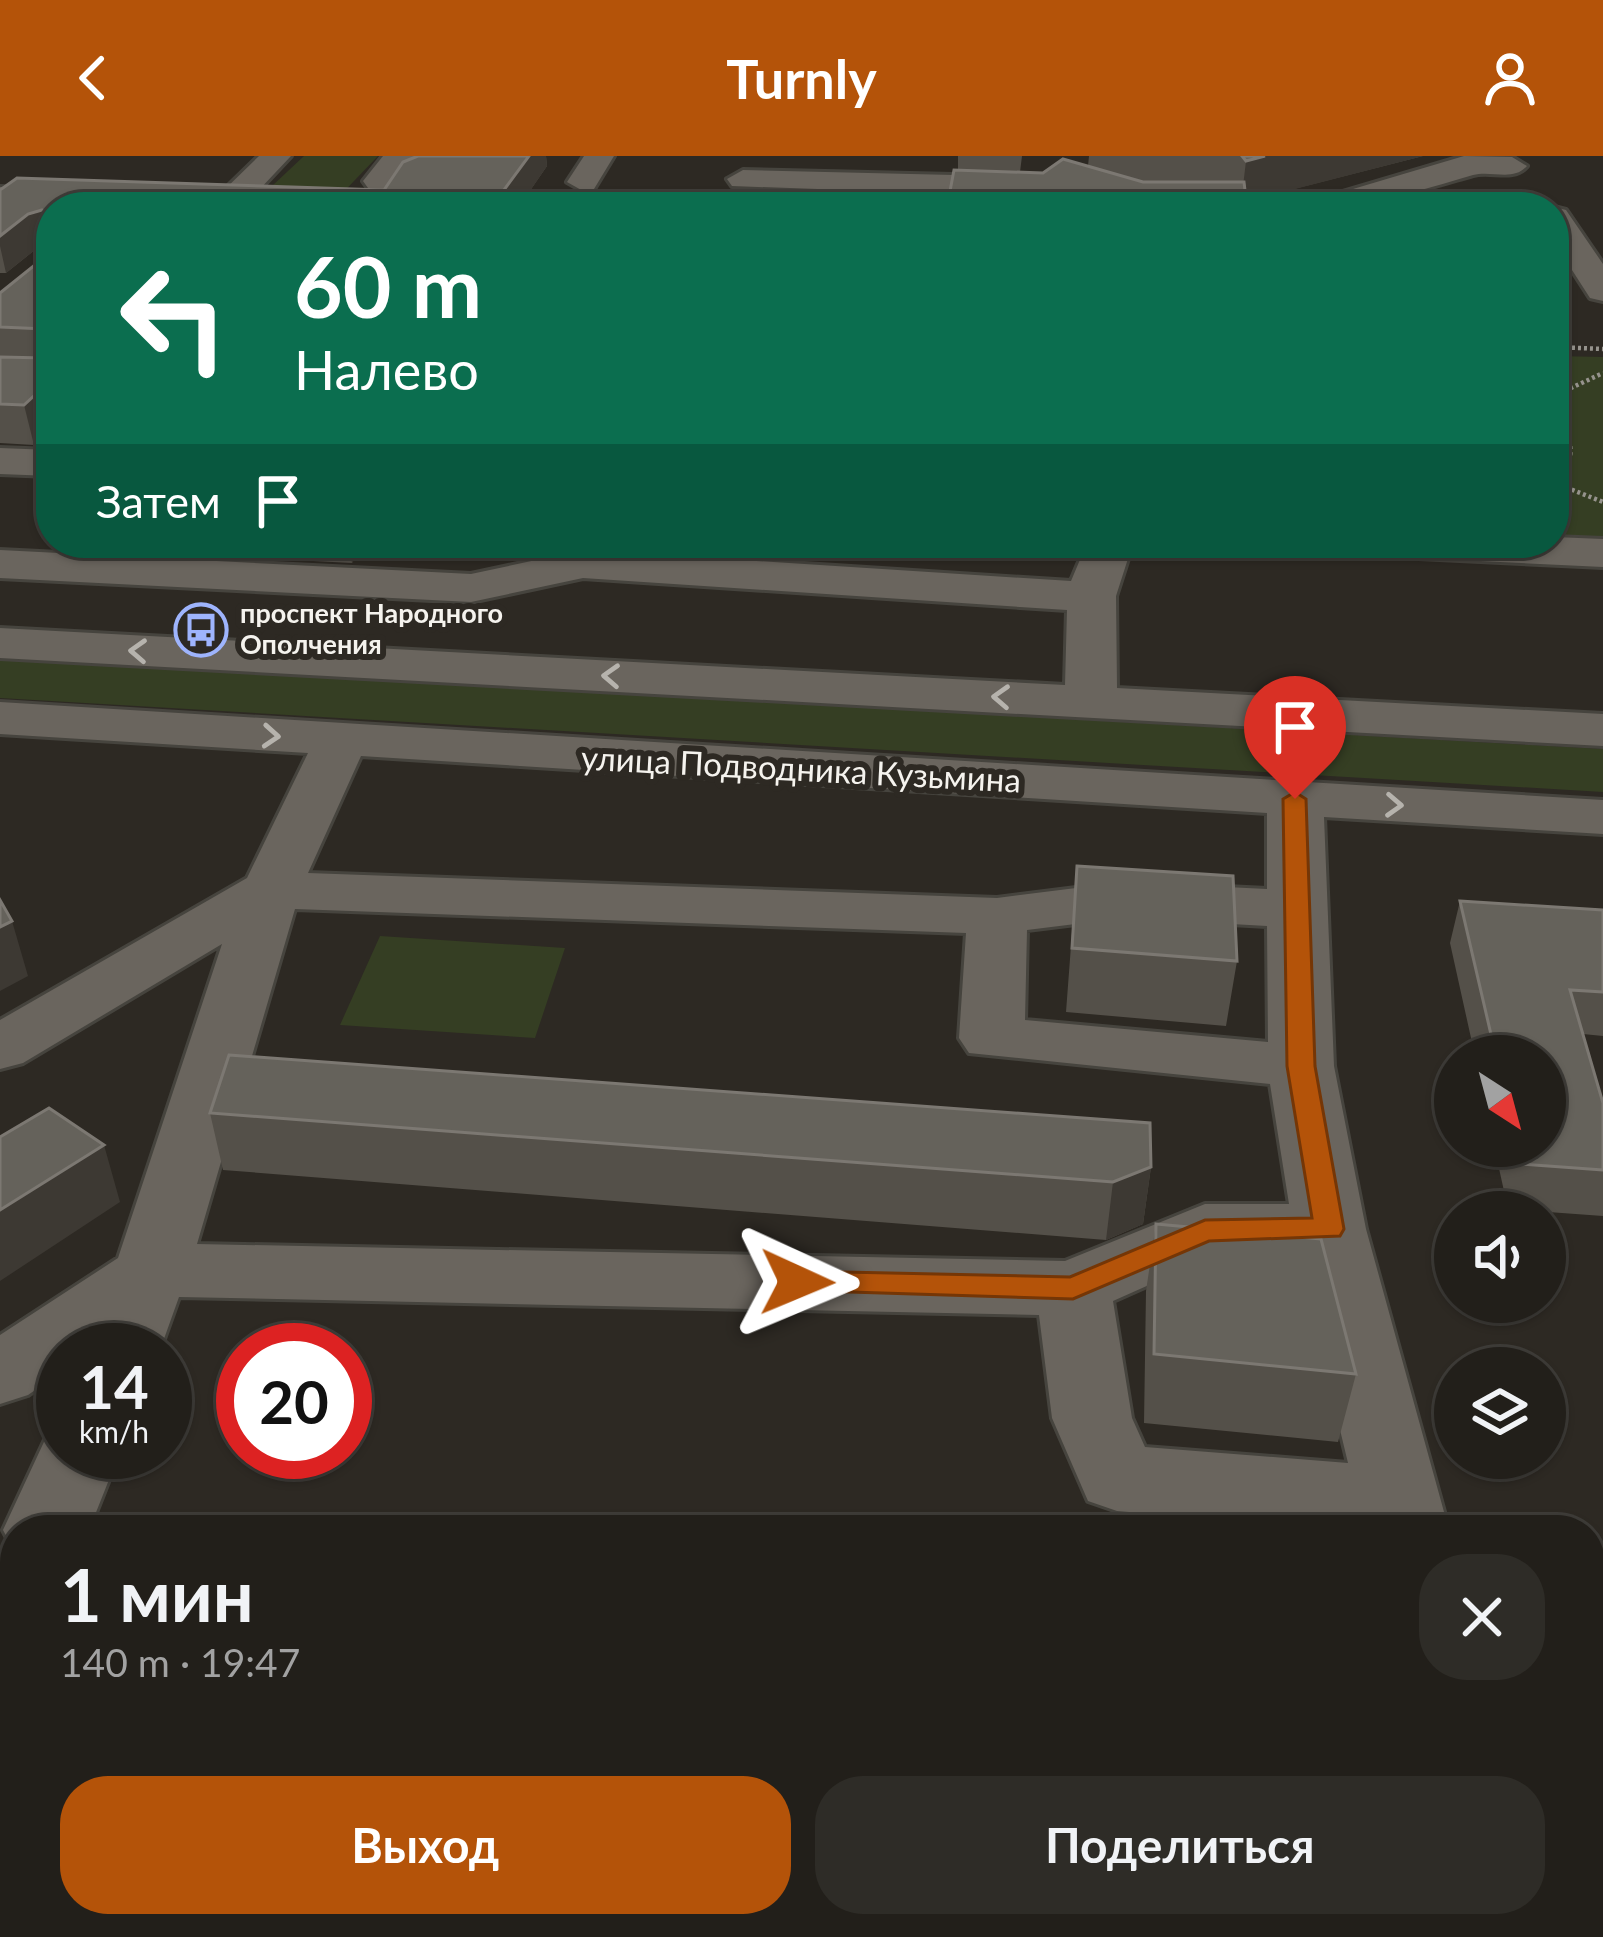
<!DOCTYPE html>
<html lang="ru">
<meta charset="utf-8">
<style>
body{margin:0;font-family:Lato,sans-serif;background:#2e2c27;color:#f1f3f6;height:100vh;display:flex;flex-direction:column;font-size:45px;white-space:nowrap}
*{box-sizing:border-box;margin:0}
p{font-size:39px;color:#a2a2a2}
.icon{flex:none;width:66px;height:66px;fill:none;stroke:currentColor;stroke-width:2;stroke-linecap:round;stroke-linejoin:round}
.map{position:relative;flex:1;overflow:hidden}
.sheet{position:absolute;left:0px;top:1359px;width:1605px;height:423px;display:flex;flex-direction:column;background:#221f1a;border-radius:48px 48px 0 0;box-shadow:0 3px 9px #0004,0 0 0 3px #3f3d39}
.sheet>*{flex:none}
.banner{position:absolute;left:36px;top:36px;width:1533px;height:366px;border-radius:48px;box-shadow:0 3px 9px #0004,0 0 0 3px #3f3d39;background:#0b6e4f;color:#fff;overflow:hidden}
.needle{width:78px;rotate:144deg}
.tools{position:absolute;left:1434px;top:879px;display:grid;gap:24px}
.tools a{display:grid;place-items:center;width:132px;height:132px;border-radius:50%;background:#221f1a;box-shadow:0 3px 9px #0004,0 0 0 3px #3f3d39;font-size:60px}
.speed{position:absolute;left:36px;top:1167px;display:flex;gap:24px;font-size:60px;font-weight:700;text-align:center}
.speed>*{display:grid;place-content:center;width:156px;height:156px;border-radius:50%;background:#221f1a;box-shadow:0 3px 9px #0004,0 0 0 3px #3f3d39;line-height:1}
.speed small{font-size:30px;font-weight:400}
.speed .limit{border:18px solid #d22;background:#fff;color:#111}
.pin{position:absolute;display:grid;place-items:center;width:102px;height:102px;color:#fff;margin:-123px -51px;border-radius:50% 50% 50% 0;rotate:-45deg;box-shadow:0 0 12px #0007}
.pin .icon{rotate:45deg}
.me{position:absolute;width:132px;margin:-66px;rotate:91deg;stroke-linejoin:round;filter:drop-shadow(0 0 9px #0008)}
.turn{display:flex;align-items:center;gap:42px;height:252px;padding:0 60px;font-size:54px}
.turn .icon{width:156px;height:156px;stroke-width:2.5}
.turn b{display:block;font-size:84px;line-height:102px}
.then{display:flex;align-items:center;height:114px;padding:0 60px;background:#0003;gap:24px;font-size:45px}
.round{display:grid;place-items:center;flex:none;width:126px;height:126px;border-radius:48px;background:#2e2c27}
.summary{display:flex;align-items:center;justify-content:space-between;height:204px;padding:0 60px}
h1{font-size:72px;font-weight:700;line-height:90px}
.primary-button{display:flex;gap:24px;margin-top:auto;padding:24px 60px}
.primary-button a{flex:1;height:138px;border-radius:48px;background:#b45309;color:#fff;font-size:48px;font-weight:700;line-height:138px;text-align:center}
.primary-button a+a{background:#2e2c27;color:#f1f3f6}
header{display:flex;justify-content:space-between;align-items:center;height:156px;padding:0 60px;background:#b45309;color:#fff;font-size:54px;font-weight:700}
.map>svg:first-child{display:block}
.green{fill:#353e23}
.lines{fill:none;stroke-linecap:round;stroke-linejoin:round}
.minor-casing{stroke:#46443e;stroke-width:6}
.path{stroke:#96938d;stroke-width:4.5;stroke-dasharray:3 3;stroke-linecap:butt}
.minor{fill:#6a655e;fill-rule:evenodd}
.wall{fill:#545049}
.shaded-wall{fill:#3d3933}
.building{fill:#65625b;stroke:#7c7872;stroke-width:3}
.oneway{stroke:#b6b3ad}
.route{fill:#b45309;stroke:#753606;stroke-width:3}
.labels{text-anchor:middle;stroke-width:12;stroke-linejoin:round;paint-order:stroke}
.far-poi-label{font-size:27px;font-weight:bold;fill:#f5f3ee;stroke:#2d2923;text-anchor:start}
.street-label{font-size:33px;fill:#f5f3ee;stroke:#2d2923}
</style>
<header><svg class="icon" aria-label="back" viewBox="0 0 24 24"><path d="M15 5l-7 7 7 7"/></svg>Turnly<svg class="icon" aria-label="person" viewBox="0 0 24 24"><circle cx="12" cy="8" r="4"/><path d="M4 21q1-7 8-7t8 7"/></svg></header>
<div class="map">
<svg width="1603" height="1781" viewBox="0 0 1603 1781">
<rect width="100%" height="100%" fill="#2d2923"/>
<path class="green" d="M 304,0 L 378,0 L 331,49 L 255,46 Z
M 1554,200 L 1603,201 L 1603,386 L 1554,384 Z
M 0,503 L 1603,593 L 1603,636 L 0,542 Z
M 380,780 L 565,792 L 535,882 L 340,869 Z"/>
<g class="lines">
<g class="minor-casing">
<path id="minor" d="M 259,0 L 291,0 L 243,51 L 0,51 L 0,31 L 220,38 Z
M 383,0 L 449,0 L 445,6 L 404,14 L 426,19 L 431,26 L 415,35 L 368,32 L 363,25 Z
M 584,0 L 614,0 L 594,33 L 583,35 L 567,26 Z
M 1464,0 L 1512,1 L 1527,10 C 1513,26 1492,14 1473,19 C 1418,35 1370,51 1312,51 L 1316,44 Z
M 743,14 L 1041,21 L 1057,31 L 1041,41 L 732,30 L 727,23 Z
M 1554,51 L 1566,54 L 1603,108 L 1603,145 L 1590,142 L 1554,86 Z
M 0,292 L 51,294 L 51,320 L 0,318 Z
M 1554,381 L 1603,383 L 1603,411 L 1398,401 L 1382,397 L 1375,387 L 1554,387 Z
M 1087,387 L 1133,387 L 1116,440 L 1117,532 L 1603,558 L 1603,590 L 0,502 L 0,472 L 1065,529 L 1067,454 L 583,422 L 471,446 L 0,422 L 0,394 L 471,418 L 583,394 L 1071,425 Z
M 0,546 L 1603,644 L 1603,678 L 1324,661 L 1334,910 L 1366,1073 L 1449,1374 L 1342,1374 L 1117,1355 L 1088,1345 L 1052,1262 L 1039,1159 L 179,1141 L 160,1194 L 63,1194 L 63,1215 L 28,1239 L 0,1248 L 0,1179 L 118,1102 L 222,788 L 23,907 L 0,913 L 0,864 L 247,722 L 308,597 L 0,578 ZM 361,600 L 1267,657 L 1267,733 L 1124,726 L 997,742 L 308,717 ZM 295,753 L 966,777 L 959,882 L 969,897 L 1270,928 L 1289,1048 L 1205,1048 L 1065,1105 L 197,1088 ZM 1124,762 L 1267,770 L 1268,886 L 1025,864 L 1027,774 ZM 1298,1099 L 1348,1307 L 1145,1291 L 1132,1262 L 1113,1145 L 1214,1100 Z
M 63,1269 L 63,1296 L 120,1296 L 89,1374 L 15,1374 L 15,1397 L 3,1374 L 50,1273 Z
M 0,1638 L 15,1639 L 15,1729 L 0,1728 Z
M 945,1767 L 1215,1767 L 1209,1781 L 951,1781 Z"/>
</g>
<path class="path" d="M 1554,191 L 1603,193
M 1554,240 L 1603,217
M 1554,268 L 1565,273 C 1575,296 1571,308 1555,327
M 1555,327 L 1603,346"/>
<use href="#minor" class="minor"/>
</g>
<path class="wall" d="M 529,0 L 546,0 L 547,10 L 527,39 L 568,41 L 568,51 L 51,51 L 51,272 L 34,289 L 0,287 L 0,137 L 50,96 L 49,89 L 36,93 L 6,117 L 0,117 L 0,34 L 384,34 Z
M 958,0 L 1022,0 L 1020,16 L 958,15 Z
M 1089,0 L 1423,0 L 1247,45 L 1043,17 L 1088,10 Z
M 56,387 L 365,387 L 352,407 L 58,392 Z
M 1077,710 L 1237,805 L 1226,870 L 1066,856 Z
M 1460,745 L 1603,754 L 1603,880 L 1583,878 L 1603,947 L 1603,1060 L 1508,1053 L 1494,990 L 1545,990 L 1545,900 L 1475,900 L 1450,787 Z
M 210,957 L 1151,1011 L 1143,1068 L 1106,1084 L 223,1014 Z
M 1156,1068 L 1356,1218 L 1338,1286 L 1144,1267 L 1146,1135 Z
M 15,1447 L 15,1546 L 0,1510 L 0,1477 Z
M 1239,1767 L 1516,1767 L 1518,1781 L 1239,1781 Z"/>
<path class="shaded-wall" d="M 529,0 L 546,0 L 547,10 L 519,51 L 501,38 Z
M 1265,0 L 1423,0 L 1241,47 L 1246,5 Z
M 42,54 L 49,89 L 36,93 L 6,117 L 0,90 L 0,80 L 28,58 Z
M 51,224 L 51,272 L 34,289 L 24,249 Z
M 349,387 L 365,387 L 352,407 Z
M 12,765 L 28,820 L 0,835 L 0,771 Z
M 104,989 L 120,1046 L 0,1125 L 0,1054 Z
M 1151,1011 L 1143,1068 L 1106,1084 L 1113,1026 Z"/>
<path class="building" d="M 418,0 L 529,0 L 501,38 L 568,41 L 561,51 L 51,51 L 51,83 L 47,83 L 48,58 L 42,54 L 28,58 L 0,80 L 0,34 L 17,22 L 384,34 L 403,6 Z
M 1242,0 L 1265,0 L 1246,5 Z
M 1063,3 L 1143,26 L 1244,26 L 1247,51 L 947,51 L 954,14 L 1043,17 Z
M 51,96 L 51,224 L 24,249 L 0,248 L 0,201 L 45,202 L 45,173 L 0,171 L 0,137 Z
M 1077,710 L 1233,720 L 1237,805 L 1072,792 Z
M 0,744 L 12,765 L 0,771 Z
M 1460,745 L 1603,754 L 1603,836 L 1570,834 L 1603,947 L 1603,1014 L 1522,1008 L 1517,990 L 1545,990 L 1545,900 L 1496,900 Z
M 229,899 L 1150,967 L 1151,1011 L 1113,1026 L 210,957 Z
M 49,952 L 104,989 L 0,1054 L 0,981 Z
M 1156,1068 L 1321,1083 L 1356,1218 L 1154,1198 Z
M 15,1447 L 15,1495 L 0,1493 L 0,1477 Z
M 1259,1767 L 1516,1767 L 1518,1781 L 1260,1781 Z"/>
<defs><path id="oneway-chevron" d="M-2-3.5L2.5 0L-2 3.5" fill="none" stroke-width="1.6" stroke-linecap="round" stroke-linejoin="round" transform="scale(3)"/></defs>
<g class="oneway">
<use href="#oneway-chevron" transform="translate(138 495) rotate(-177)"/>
<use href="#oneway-chevron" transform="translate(611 520) rotate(-177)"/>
<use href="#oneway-chevron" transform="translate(1001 541) rotate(-177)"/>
<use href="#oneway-chevron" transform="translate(271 580) rotate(4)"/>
<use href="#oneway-chevron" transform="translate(1394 649) rotate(3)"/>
</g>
<path class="route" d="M 1295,636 L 1306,643 L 1315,910 L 1344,1073 L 1340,1080 L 1209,1085 L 1073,1143 L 786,1134 L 782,1126 L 797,1115 L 1070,1121 L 1205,1064 L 1312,1062 L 1287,910 L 1283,643 Z"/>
<defs>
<g id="bus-ring" transform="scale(2.7)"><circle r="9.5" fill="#2d2923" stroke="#9eb4fd" stroke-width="1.5"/><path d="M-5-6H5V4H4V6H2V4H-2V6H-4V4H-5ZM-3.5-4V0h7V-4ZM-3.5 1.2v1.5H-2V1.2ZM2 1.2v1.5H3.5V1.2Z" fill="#9eb4fd"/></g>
</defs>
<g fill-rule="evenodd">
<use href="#bus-ring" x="201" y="474"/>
</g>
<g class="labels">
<g class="far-poi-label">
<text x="240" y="467">проспект Народного<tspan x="240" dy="31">Ополчения</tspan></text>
</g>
<g class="street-label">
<text transform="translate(801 613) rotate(3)" y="12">улица Подводника Кузьмина</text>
</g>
</g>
</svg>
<div class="tools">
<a><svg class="needle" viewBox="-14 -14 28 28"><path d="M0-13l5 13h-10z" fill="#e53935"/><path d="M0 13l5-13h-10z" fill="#a2a2a2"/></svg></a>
<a><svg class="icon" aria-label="sound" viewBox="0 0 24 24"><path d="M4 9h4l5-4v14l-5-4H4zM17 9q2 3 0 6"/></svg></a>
<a><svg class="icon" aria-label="layers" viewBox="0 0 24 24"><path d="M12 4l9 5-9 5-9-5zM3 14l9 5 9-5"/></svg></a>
</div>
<div class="speed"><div>14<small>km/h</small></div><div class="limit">20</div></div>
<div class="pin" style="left:1295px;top:643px;background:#d93025"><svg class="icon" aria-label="arrive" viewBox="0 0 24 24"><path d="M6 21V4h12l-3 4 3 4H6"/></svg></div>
<svg class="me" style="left:797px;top:1126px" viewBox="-20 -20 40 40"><path d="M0-17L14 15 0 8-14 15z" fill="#b45309" stroke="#fff" stroke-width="4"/></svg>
<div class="banner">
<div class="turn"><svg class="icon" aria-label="left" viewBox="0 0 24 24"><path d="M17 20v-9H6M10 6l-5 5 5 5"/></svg><div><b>60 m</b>Налево</div></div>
<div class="then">Затем<svg class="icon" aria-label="arrive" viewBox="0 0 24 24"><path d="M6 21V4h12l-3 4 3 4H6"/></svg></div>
</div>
<section class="sheet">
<div class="summary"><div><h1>1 мин</h1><p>140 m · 19:47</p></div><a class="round"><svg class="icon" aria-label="close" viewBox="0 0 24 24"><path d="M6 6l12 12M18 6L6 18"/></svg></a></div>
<div class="primary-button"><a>Выход</a><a>Поделиться</a></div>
</section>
</div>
